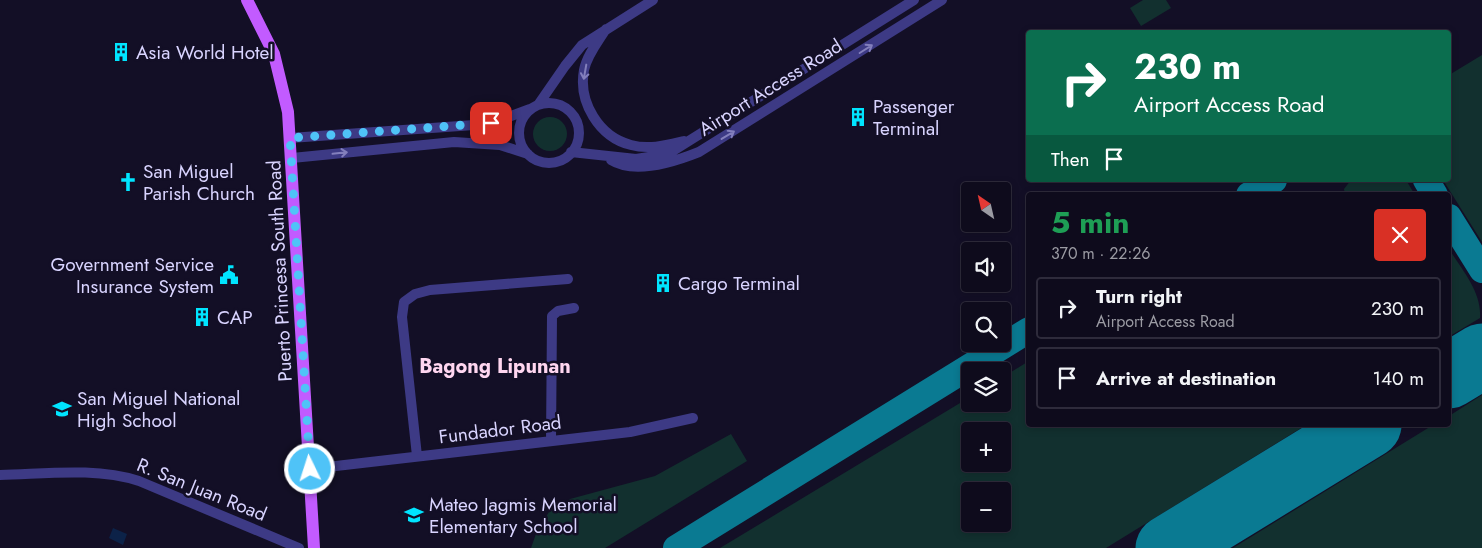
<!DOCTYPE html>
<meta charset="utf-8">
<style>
body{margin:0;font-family:Jost,sans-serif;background:#171425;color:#f1f3f6;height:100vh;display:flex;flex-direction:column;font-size:19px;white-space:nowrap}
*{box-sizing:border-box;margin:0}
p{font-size:16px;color:#9b9ba3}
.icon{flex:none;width:28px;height:28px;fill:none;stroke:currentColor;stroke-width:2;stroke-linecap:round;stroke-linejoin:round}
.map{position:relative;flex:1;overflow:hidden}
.drawer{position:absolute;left:1026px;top:192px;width:425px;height:235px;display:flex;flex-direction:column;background:#0e0b1c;border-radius:5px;box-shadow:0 2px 8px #0003,0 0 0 1px #2e2b3b}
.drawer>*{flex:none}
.top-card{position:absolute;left:1026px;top:30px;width:425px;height:152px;border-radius:5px;box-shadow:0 2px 8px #0003,0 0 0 1px #2e2b3b;background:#0b6e4f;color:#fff;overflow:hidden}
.needle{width:32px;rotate:326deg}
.tools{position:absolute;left:961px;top:182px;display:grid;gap:10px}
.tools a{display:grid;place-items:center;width:50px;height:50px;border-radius:5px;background:#0e0b1c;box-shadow:0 2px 8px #0003,0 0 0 1px #2e2b3b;font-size:25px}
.pin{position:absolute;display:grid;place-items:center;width:42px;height:42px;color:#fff;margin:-21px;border-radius:10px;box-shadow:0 2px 8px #0006}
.me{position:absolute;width:55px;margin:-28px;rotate:356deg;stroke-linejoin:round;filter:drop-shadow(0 0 4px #0008)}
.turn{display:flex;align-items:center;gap:18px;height:105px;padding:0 25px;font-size:22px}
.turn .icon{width:65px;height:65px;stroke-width:2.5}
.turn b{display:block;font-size:35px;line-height:42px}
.then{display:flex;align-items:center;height:48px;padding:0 25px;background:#0003;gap:10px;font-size:19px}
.round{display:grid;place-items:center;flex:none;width:52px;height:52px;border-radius:5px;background:#171425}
.head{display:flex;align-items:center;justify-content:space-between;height:85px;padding:0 25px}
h1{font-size:30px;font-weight:700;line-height:38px;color:#1e9e55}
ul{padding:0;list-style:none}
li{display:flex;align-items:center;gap:15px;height:62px;margin:0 10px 8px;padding:0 15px;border:2px solid #2e2b3b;border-radius:5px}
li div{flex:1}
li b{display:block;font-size:19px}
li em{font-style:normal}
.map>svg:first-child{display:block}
.green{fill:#12302f;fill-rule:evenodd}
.water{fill:#0c2248}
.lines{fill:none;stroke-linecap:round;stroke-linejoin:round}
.taxiway{stroke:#0a7a92;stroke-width:26}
.runway{stroke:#0a7a92;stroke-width:65}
.minor{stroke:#3d3a85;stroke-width:10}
.major{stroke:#c25bff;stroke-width:12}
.oneway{stroke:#837fbc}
.route{stroke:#4fc3f7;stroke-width:9;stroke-dasharray:0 16.2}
.labels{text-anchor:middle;stroke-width:5;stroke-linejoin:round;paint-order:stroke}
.poi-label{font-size:19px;fill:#d9d4ff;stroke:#130f26;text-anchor:start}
.street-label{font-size:19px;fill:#d9d4ff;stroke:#130f26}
.neighbourhood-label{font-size:20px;font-weight:bold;fill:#ffd6f0;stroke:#130f26}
</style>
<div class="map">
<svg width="1482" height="548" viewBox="0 0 1482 548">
<rect width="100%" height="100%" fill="#130f26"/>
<path class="green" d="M 1143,0 L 1166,0 L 1171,8 L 1141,26 L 1130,8 Z
M 1482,55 L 1482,242 L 1443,180 L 1449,180 L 1449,75 Z
M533 134a17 17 0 1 1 34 0a17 17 0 1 1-34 0Z
M 1351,180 L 1406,180 L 1415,195 L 1345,195 L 1344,189 Z
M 1449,249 C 1462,270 1482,292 1480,318 L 1450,336 Z
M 1029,361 L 1029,425 L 1306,425 L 1106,548 L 720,548 L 970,397 L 970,404 L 1002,404 L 1003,377 ZM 970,431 L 1002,431 L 1002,464 L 970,464 ZM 970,491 L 1002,491 L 1002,524 L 970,524 Z
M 1482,395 L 1482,548 L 1233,548 L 1433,425 L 1449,425 L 1449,416 Z
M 731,434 L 747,461 L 605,548 L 531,548 L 537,531 L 549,512 L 570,499 L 655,476 Z"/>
<path class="water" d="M 113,528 L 127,534 L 123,545 L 109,538 Z"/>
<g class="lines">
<path class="taxiway" d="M 1426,180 L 1435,195
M 1249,195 L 1274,180
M 1449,217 L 1482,270
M 1354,434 L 1364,425
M 676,548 L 1029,330"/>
<path class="runway" d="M 1449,376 L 1482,356
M 1168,548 L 1369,425"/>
<path class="minor" d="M 606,29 C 598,42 587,55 584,70 C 578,102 599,137 631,145 C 649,150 667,145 684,141
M519 133a30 30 0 1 1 60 0a30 30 0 1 1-60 0Z
M 538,105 L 565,66 L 582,45 L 653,0
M 290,138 L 474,125 L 503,119 L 530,109
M 571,152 L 636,159 L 668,154 L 914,0
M 292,158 L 454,142 L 500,145 L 528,154
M 611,160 C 635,175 674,162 699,152 L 942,0
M 551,441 L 552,316 L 558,311 L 574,308
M 417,456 L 402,317 L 404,302 L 415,294 L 430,290 L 568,279
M 310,469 L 630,432 L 693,418
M 0,475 C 45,474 95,467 139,481 L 299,548"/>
<path class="major" d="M 247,0 L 274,54 L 288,112 L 314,548"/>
</g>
<defs><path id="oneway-shaft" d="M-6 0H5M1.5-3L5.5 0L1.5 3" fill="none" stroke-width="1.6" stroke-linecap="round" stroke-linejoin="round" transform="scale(1.25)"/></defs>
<g class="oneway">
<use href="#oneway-shaft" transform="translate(866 49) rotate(-32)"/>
<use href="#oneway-shaft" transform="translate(585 72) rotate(100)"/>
<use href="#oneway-shaft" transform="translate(728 135) rotate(-31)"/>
<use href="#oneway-shaft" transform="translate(340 153) rotate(-6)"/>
</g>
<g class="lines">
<path class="route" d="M 310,469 L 290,138 L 491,123"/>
</g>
<defs>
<g id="building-bare" transform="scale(1.5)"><path d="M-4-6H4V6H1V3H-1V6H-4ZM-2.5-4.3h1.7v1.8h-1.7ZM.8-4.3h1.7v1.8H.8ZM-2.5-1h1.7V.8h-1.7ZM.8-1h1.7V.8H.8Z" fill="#00e5ff" stroke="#130f26" stroke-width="2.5" paint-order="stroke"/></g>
<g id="church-bare" transform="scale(1.5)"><path d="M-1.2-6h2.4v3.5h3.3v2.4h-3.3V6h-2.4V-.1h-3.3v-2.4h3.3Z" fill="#00e5ff" stroke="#130f26" stroke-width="2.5" paint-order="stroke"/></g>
<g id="civic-bare" transform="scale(1.5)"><path d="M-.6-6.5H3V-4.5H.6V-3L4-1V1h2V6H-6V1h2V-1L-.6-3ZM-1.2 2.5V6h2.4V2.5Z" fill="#00e5ff" stroke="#130f26" stroke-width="2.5" paint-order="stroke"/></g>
<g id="school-bare" transform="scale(1.5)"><path d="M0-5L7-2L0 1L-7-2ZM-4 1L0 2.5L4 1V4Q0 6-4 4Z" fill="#00e5ff" stroke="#130f26" stroke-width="2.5" paint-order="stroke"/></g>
</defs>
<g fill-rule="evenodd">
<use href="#building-bare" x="121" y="52"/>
<use href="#building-bare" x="858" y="117"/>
<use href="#church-bare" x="128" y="182"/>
<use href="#civic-bare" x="229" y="275"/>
<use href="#building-bare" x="663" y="283"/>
<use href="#building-bare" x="202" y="317"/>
<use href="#school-bare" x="62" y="409"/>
<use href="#school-bare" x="414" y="515"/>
</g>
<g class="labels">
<g class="poi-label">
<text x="136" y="59">Asia World Hotel</text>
<text x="873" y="113">Passenger<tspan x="873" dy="22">Terminal</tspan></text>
<text x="143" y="178">San Miguel<tspan x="143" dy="22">Parish Church</tspan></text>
<text x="214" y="271" text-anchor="end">Government Service<tspan x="214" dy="22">Insurance System</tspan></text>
<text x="678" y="290">Cargo Terminal</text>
<text x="217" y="324">CAP</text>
<text x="77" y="405">San Miguel National<tspan x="77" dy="22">High School</tspan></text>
<text x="429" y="511">Mateo Jagmis Memorial<tspan x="429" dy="22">Elementary School</tspan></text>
</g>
<g class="street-label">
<text transform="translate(770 87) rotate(-32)" y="7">Airport Access Road</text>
<text transform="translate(279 271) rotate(-93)" y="7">Puerto Princesa South Road</text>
<text transform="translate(500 429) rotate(-7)" y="7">Fundador Road</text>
<text transform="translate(202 489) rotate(22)" y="7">R. San Juan Road</text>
</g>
<g class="neighbourhood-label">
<text x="495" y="373">Bagong Lipunan</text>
</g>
</g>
</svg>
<div class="tools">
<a><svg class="needle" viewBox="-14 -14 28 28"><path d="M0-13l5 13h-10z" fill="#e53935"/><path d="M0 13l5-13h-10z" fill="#9b9ba3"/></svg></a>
<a><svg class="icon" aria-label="sound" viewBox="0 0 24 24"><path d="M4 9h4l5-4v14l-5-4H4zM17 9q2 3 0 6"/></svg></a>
<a><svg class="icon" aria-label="search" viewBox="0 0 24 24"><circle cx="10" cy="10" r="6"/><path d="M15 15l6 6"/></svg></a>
<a><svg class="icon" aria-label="layers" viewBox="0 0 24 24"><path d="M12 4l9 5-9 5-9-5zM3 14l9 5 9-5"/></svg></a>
<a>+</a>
<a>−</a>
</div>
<div class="pin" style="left:491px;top:123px;background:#d93025"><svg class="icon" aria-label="arrive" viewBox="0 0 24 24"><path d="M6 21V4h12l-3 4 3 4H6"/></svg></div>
<svg class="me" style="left:310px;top:469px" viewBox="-20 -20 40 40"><circle r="17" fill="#4fc3f7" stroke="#fff" stroke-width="3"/><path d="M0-11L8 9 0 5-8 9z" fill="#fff"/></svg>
<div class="top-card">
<div class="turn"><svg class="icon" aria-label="right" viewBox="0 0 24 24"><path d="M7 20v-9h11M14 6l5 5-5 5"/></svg><div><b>230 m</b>Airport Access Road</div></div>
<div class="then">Then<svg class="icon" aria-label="arrive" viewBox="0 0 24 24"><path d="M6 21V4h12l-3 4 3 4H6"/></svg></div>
</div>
<section class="drawer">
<div class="head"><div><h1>5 min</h1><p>370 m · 22:26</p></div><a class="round" style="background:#d93025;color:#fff"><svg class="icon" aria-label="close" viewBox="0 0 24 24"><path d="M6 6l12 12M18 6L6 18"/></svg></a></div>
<ul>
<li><svg class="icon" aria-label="right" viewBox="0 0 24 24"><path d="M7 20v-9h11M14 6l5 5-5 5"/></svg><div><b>Turn right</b><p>Airport Access Road</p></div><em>230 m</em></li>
<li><svg class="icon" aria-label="arrive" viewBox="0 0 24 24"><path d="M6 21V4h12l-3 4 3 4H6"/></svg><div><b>Arrive at destination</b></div><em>140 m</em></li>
</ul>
</section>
</div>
